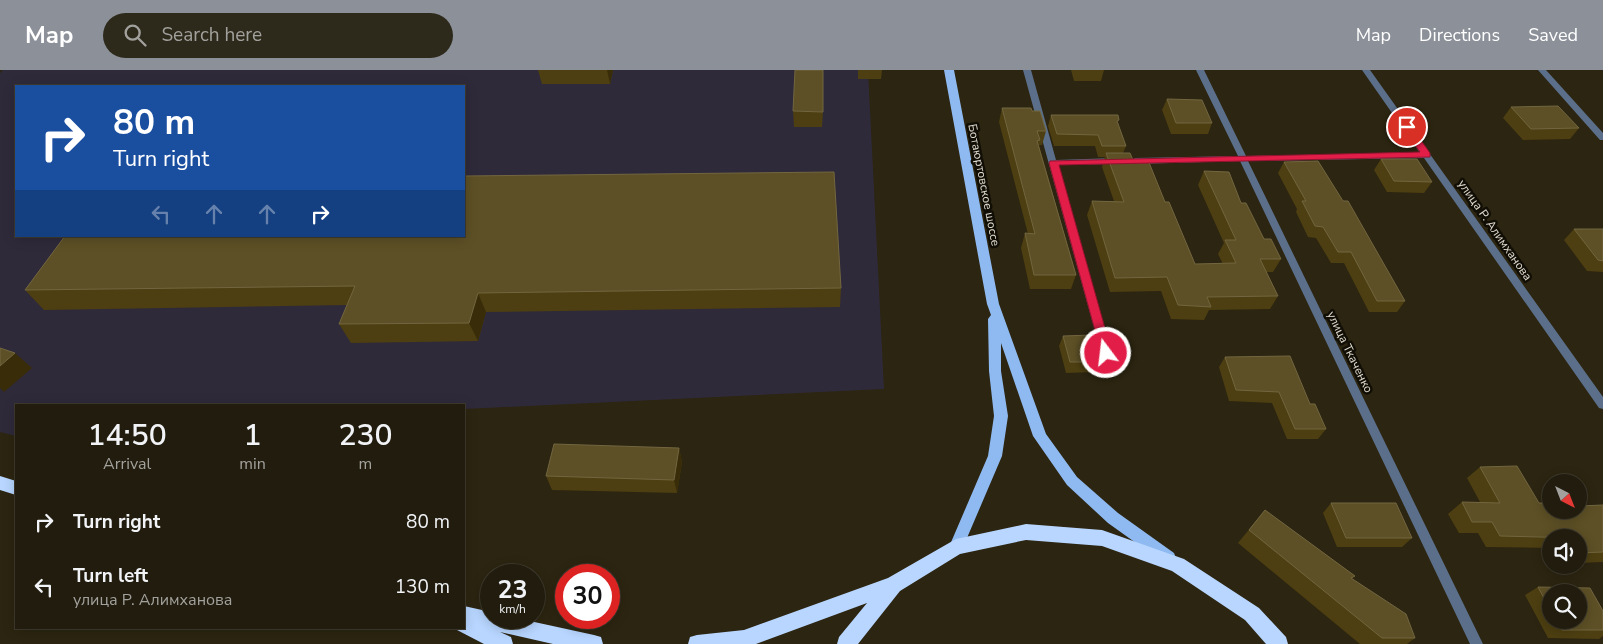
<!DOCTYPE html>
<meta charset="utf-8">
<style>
body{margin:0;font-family:"Nunito Sans",sans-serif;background:#2d291b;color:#f1f3f6;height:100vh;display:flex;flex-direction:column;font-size:19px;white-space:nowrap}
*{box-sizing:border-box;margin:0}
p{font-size:16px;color:#a2a19d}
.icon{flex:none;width:28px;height:28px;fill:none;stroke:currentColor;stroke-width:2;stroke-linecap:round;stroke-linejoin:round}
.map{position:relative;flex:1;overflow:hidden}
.side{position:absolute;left:15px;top:334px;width:450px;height:225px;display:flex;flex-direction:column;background:#211c0d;border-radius:0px;box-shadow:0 2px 12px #0003,0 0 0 1px #3e3a2e}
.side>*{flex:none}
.hud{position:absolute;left:15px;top:15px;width:450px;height:152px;border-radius:0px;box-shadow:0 2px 12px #0003,0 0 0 1px #3e3a2e;background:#1a4fa0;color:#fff;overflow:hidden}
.needle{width:32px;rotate:138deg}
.fabs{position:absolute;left:1542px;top:404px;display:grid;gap:10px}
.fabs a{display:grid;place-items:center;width:45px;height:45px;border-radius:50%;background:#211c0d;box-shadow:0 2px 12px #0003,0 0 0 1px #3e3a2e;font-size:25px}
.speed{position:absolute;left:480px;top:494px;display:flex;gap:10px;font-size:25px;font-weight:700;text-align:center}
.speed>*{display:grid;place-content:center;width:65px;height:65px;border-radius:50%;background:#211c0d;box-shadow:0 2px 12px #0003,0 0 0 1px #3e3a2e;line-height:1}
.speed small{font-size:12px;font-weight:400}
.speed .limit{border:8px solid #d22;background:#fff;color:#111}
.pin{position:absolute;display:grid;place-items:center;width:42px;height:42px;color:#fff;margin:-21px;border:2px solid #fff;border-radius:50%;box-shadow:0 1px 5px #0007}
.me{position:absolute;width:55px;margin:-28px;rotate:345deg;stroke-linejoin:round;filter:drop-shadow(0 0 4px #0008)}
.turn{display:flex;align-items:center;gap:18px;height:105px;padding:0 15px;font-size:22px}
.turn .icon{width:65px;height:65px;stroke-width:2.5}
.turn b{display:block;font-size:35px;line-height:42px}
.lanes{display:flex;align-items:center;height:48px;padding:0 15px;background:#0003;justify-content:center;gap:25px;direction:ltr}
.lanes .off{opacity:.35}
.eta{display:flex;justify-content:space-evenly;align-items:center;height:85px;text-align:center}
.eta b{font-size:30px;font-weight:600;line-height:35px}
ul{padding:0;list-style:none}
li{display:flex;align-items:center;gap:15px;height:65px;padding:0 15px}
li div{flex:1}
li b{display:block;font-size:19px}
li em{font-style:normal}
header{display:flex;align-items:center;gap:30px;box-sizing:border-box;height:70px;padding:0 25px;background:#8c9099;color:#fff}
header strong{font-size:24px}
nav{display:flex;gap:28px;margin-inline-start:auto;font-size:18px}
.search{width:350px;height:45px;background:#2d291b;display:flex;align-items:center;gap:12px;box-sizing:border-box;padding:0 18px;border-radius:28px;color:#a2a19d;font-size:19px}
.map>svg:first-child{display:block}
.industrial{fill:#2f2a3a;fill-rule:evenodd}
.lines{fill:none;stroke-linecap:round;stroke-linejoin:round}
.street{fill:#5b6f8a;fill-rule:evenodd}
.primary{fill:#8fbaf1;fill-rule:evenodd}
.highway{fill:#b8d6ff;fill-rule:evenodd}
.wall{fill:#4d3f11;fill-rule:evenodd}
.shaded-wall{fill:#392d09}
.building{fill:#5d5026;stroke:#726640}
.route{fill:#e11d48;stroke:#92132f}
.labels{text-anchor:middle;stroke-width:5;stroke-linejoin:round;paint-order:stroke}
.street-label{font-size:12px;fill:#e1dcd0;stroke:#110e06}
</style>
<header>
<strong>Map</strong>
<div class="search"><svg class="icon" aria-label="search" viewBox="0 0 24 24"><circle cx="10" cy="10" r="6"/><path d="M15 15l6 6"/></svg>Search here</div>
<nav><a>Map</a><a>Directions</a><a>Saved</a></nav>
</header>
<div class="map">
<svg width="1603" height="574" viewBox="0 0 1603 574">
<rect width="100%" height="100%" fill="#2c2511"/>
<path class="industrial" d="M 3,0 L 868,0 L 884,319 L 464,339 L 464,335 L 16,335 L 16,366 L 0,362 L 0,3 ZM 16,16 L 464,16 L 464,166 L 16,166 Z"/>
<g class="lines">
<path class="street" d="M 1023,0 L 1031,0 L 1056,90 L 1116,88 L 1120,91 L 1116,94 L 1058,95 L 1111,283 L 1110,286 L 1102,286 L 1101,283 Z
M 1196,0 L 1204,0 L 1246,86 L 1420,83 L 1362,0 L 1370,0 L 1603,327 L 1603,339 L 1599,338 L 1424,88 L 1248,91 L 1483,574 L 1470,574 L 1240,91 L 1135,94 L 1131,91 L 1135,88 L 1238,86 Z
M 1538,0 L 1546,0 L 1603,63 L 1603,70 L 1600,70 Z"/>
<path class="primary" d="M 944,0 L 954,0 L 999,234 L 1046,364 L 1077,407 L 1118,443 L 1174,483 L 1176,488 L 1174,493 L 1169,495 L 1164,493 L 1108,453 L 1067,415 L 1033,366 L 1001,273 L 1001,301 L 1008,346 L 1002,386 L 961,482 L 956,484 L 951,482 L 949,477 L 988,386 L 994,346 L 989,301 L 988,249 L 991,245 L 987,234 Z"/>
<path class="highway" d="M 0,406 L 16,411 L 16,425 L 0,420 Z
M 1026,454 L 1102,460 L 1184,489 L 1259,538 L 1286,567 L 1288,574 L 1266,574 L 1245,550 L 1172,501 L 1102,476 L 1026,470 L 960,484 L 900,521 L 858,574 L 837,574 L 839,567 L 867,533 L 756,574 L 688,574 L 690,567 L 697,565 L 744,560 L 888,508 L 956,469 Z
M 464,536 L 491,542 L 491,548 L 516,548 L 594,565 L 601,567 L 603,574 L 553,574 L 500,562 L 511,567 L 513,574 L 484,574 L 457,560 L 456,558 L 464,558 Z"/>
</g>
<path class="wall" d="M 538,0 L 613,0 L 610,14 L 542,14 Z
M 858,0 L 882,0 L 881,9 L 858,9 Z
M 1071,0 L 1104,0 L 1101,11 L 1074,11 Z
M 1167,29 L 1212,53 L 1208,64 L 1171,64 L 1162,40 Z
M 1511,37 L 1579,58 L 1570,69 L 1523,70 L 1503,48 Z
M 1002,38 L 1032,41 L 1046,61 L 1042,75 L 1039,75 L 1076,205 L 1071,219 L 1030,219 L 1021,178 L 1025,163 L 1028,164 L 999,52 Z
M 793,41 L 823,42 L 822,57 L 794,57 Z
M 1051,45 L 1118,54 L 1126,76 L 1123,83 L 1133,90 L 1165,132 L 1195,194 L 1223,194 L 1218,184 L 1224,173 L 1198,115 L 1204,101 L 1241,133 L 1264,169 L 1281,189 L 1273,202 L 1266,202 L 1278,226 L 1270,239 L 1209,240 L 1204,250 L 1171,249 L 1161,221 L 1110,222 L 1087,145 L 1092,131 L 1114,131 L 1102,97 L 1105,87 L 1098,87 L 1095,76 L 1054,76 L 1048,56 Z
M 1381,89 L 1432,112 L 1424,123 L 1387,122 L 1374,100 Z
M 1284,92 L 1343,131 L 1405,231 L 1397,242 L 1369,242 L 1344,193 L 1331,193 L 1316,168 L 1308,167 L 1296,142 L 1297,139 L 1278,103 Z
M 834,102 L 841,218 L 840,237 L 486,242 L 478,271 L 351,273 L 339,254 L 347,235 L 44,240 L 25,220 Z
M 1574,159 L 1603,159 L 1603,202 L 1587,201 L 1564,170 Z
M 1063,266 L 1100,292 L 1095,302 L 1066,303 L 1059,276 Z
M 1225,287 L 1310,334 L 1326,359 L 1318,369 L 1287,369 L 1272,333 L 1229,331 L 1219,297 Z
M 679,378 L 682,392 L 677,423 L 552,420 L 546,406 Z
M 1480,397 L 1551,440 L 1603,435 L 1603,492 L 1579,493 L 1579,468 L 1551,468 L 1551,478 L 1486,477 L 1478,463 L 1459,463 L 1448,444 L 1462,432 L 1480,432 L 1467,408 Z
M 1331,433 L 1412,468 L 1402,477 L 1337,477 L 1323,443 Z
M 1265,440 L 1355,506 L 1351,509 L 1415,568 L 1407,574 L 1360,574 L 1238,473 Z
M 1538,517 L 1603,541 L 1603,566 L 1599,569 L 1548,568 L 1525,525 ZM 1551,522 L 1579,550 L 1551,550 Z"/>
<path class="shaded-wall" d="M 607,0 L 613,0 L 610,14 Z
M 478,223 L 486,242 L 478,271 L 469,253 Z
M 15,283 L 32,298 L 4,322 L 0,318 L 0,296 Z
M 679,378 L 682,392 L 677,423 L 674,410 Z"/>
<path class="building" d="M 795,0 L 823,0 L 823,42 L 793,41 Z
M 1167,29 L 1202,30 L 1212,53 L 1176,53 Z
M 1558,36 L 1579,58 L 1531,59 L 1511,37 Z
M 1002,38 L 1031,38 L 1032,41 L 1040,41 L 1046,61 L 1037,61 L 1040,70 L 1037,71 L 1076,205 L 1034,205 L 1025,163 L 1035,164 Z
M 1051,45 L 1118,45 L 1119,50 L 1117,51 L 1126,76 L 1102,76 L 1098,65 L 1057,64 Z
M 1106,83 L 1130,83 L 1133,90 L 1148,90 L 1165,132 L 1169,132 L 1195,194 L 1236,193 L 1225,170 L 1236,170 L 1204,101 L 1229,102 L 1241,133 L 1246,133 L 1264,169 L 1271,169 L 1281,189 L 1260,189 L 1278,226 L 1207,227 L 1211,237 L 1178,235 L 1167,207 L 1115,208 L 1092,131 L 1124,132 Z
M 1381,89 L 1417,89 L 1432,112 L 1394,111 Z
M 1318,91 L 1343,131 L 1348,131 L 1405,231 L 1377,231 L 1351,182 L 1338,182 L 1323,157 L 1315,156 L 1302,131 L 1306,131 L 1284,92 Z
M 834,102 L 841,218 L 478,223 L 469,253 L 339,254 L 355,216 L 25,220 L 65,166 L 464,166 L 464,106 Z
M 1574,159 L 1603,159 L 1603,191 L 1598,190 Z
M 1092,265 L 1100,292 L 1070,292 L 1063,266 Z
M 0,278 L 15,283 L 0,296 Z
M 1290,286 L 1310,334 L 1315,334 L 1326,359 L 1295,359 L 1279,322 L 1236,320 L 1225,287 Z
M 554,374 L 679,378 L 674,410 L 546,406 Z
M 1517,396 L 1539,433 L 1551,433 L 1551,440 L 1579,440 L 1579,436 L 1603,435 L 1603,482 L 1579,483 L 1579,468 L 1500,466 L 1492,452 L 1472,452 L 1462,432 L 1500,433 L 1480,397 Z
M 1331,433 L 1396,433 L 1412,468 L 1346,468 Z
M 1265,440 L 1355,506 L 1351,508 L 1406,544 L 1415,568 L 1382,568 L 1249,460 Z
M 1538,517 L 1590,518 L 1603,541 L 1603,560 L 1562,560 L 1556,550 L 1579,550 L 1579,522 L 1551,522 L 1551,541 Z"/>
<path class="route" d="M 1407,54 L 1410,55 L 1430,83 L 1430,87 L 1059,95 L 1112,283 L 1106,287 L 1102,286 L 1049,93 L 1050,91 L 1420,82 L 1402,57 Z"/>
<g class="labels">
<g class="street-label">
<text transform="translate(984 115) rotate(79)" y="4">Ботаюртовское шоссе</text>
<text transform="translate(1495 160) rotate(55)" y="4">улица Р. Алимханова</text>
<text transform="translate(1350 282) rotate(64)" y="4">улица Ткаченко</text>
</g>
</g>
</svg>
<div class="fabs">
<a><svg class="needle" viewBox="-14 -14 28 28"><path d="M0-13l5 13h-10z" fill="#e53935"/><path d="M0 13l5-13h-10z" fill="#a2a19d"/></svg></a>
<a><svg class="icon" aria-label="sound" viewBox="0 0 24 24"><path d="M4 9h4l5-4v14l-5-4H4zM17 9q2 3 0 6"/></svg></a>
<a><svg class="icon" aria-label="search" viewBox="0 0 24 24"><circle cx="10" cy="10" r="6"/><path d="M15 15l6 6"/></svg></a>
</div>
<div class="speed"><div>23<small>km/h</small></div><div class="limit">30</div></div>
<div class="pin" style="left:1407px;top:57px;background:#d93025"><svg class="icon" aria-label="arrive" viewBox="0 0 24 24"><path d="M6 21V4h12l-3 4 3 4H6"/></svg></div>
<svg class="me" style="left:1106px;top:283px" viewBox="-20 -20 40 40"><circle r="17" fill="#e11d48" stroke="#fff" stroke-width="3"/><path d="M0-11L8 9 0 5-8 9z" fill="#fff"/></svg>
<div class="hud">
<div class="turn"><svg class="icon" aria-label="right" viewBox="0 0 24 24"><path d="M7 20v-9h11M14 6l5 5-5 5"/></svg><div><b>80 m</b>Turn right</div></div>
<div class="lanes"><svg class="icon off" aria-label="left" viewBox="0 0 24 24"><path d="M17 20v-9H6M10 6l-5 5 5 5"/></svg><svg class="icon off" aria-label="ahead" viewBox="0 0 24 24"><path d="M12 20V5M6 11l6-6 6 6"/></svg><svg class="icon off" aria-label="ahead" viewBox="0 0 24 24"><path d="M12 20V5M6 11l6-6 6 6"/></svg><svg class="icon" aria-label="right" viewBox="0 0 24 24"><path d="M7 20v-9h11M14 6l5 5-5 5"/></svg></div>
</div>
<section class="side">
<div class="eta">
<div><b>14:50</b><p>Arrival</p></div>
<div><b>1</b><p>min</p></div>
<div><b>230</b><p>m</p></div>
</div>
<ul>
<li><svg class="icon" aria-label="right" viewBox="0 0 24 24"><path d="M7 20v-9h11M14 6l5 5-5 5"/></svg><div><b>Turn right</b></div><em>80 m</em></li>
<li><svg class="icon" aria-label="left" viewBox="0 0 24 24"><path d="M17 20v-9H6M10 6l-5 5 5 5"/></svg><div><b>Turn left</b><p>улица Р. Алимханова</p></div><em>130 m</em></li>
</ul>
</section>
</div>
